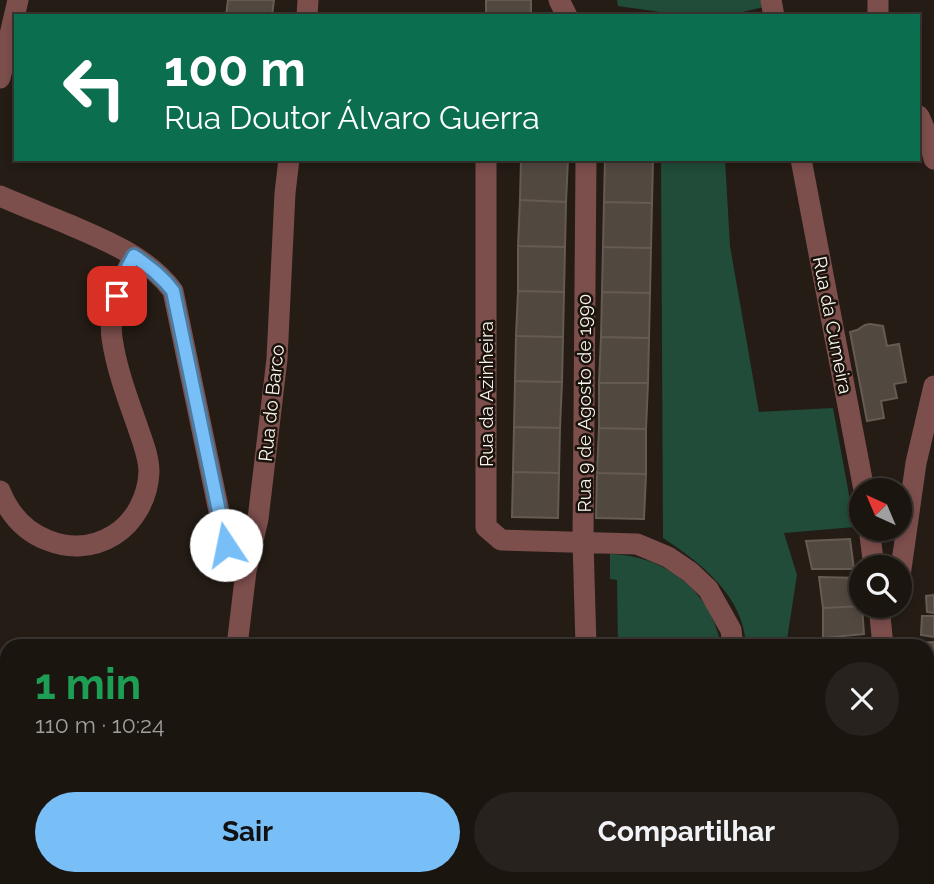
<!DOCTYPE html>
<html lang="pt">
<meta charset="utf-8">
<style>
body{margin:0;font-family:Raleway,sans-serif;background:#28221e;color:#f1f3f6;height:100vh;display:flex;flex-direction:column;font-size:26px;white-space:nowrap}
*{box-sizing:border-box;margin:0}
p{font-size:23px;color:#a09f9f}
.icon{flex:none;width:38px;height:38px;fill:none;stroke:currentColor;stroke-width:2;stroke-linecap:round;stroke-linejoin:round}
.map{position:relative;flex:1;overflow:hidden}
.side{position:absolute;left:0px;top:639px;width:934px;height:247px;display:flex;flex-direction:column;background:#1b1510;border-radius:21px 21px 0 0;box-shadow:0 4px 10px #0003,0 0 0 2px #393430}
.side>*{flex:none}
.banner{position:absolute;left:14px;top:14px;width:906px;height:147px;border-radius:0px;box-shadow:0 4px 10px #0003,0 0 0 2px #393430;background:#0b6e4f;color:#fff;overflow:hidden}
.needle{width:46px;rotate:316deg}
.buttons{position:absolute;left:849px;top:478px;display:grid;gap:14px}
.buttons a{display:grid;place-items:center;width:63px;height:63px;border-radius:50%;background:#1b1510;box-shadow:0 4px 10px #0003,0 0 0 2px #393430;font-size:35px}
.pin{position:absolute;display:grid;place-items:center;width:60px;height:60px;color:#fff;margin:-30px;border-radius:14px;box-shadow:0 4px 10px #0006}
.me{position:absolute;width:77px;margin:-38px;rotate:349deg;stroke-linejoin:round;filter:drop-shadow(0 0 5px #0008)}
.turn{display:flex;align-items:center;gap:24px;height:147px;padding:0 35px;font-size:32px}
.turn .icon{width:91px;height:91px;stroke-width:2.5}
.turn b{display:block;font-size:49px;line-height:60px}
.round{display:grid;place-items:center;flex:none;width:74px;height:74px;border-radius:37px;background:#28221e}
.summary{display:flex;align-items:center;justify-content:space-between;height:119px;padding:0 35px}
h1{font-size:42px;font-weight:700;line-height:52px;color:#1e9e55}
.action{display:flex;gap:14px;margin-top:auto;padding:14px 35px}
.action a{flex:1;height:80px;border-radius:42px;background:#78bff7;color:#111;font-size:28px;font-weight:700;line-height:80px;text-align:center}
.action a+a{background:#28221e;color:#f1f3f6}
.map>svg:first-child{display:block}
.green{fill:#204c39}
.building{fill:#514840;stroke:#655b53;stroke-width:2}
.lines{fill:none;stroke-linecap:round;stroke-linejoin:round}
.path{stroke:#7f7872;stroke-width:3.5;stroke-dasharray:5 5;stroke-linecap:butt}
.street{stroke:#7c4e4c;stroke-width:21}
.route-casing{stroke:#4e7ca1;stroke-width:18}
.route{stroke:#78bff7;stroke-width:12}
.labels{text-anchor:middle;stroke-width:5;stroke-linejoin:round;paint-order:stroke}
.street-label{font-size:19px;fill:#f9f4ef;stroke:#1a130c}
</style>
<div class="map">
<svg width="934" height="884" viewBox="0 0 934 884">
<rect width="100%" height="100%" fill="#241c15"/>
<path class="green" d="M 617,0 L 762,0 L 764,7 L 725,16 L 660,16 L 660,12 L 618,6 Z
M 661,159 L 725,159 L 730,246 L 759,412 L 833,408 L 855,527 L 784,533 L 797,575 L 786,646 L 746,646 C 744,596 701,563 663,538 Z
M 610,554 C 664,555 712,591 721,646 L 618,646 L 617,580 L 610,579 Z"/>
<path class="building" d="M 228,0 L 274,0 L 272,16 L 226,16 Z
M 486,0 L 531,0 L 531,16 L 486,16 Z
M 521,159 L 568,159 L 566,202 L 520,200 Z
M 605,159 L 653,159 L 652,203 L 604,202 Z
M 520,200 L 566,202 L 565,247 L 518,246 Z
M 604,202 L 652,203 L 651,248 L 603,247 Z
M 518,246 L 565,247 L 564,292 L 518,291 Z
M 603,247 L 651,248 L 650,293 L 602,292 Z
M 518,291 L 564,292 L 563,337 L 516,336 Z
M 602,292 L 650,293 L 649,338 L 601,337 Z
M 870,324 L 883,326 L 887,346 L 899,344 L 906,382 L 894,384 L 897,398 L 881,401 L 884,418 L 867,421 L 850,332 L 857,330 L 865,325 Z
M 516,336 L 563,337 L 562,382 L 515,381 Z
M 601,337 L 649,338 L 648,383 L 599,383 Z
M 515,381 L 562,382 L 560,428 L 514,427 Z
M 599,383 L 648,383 L 646,429 L 599,428 Z
M 514,427 L 560,428 L 559,473 L 513,472 Z
M 599,428 L 646,429 L 646,474 L 597,473 Z
M 513,472 L 559,473 L 558,518 L 512,517 Z
M 597,473 L 646,474 L 644,519 L 596,518 Z
M 850,539 L 854,569 L 812,569 L 806,541 Z
M 819,577 L 860,578 L 862,606 L 823,608 Z
M 934,595 L 934,613 L 927,612 L 926,596 Z
M 862,606 L 864,634 L 823,638 L 823,608 Z
M 922,616 L 934,616 L 934,637 L 921,635 Z
M 934,642 L 934,664 L 928,665 L 928,646 L 918,646 L 918,643 Z
M 934,664 L 934,687 L 928,688 L 928,665 Z
M 934,687 L 934,712 L 928,713 L 928,688 Z
M 68,878 L 152,878 L 154,884 L 70,884 Z
M 613,878 L 663,878 L 663,884 L 613,884 Z"/>
<g class="lines">
<path class="path" d="M 933,725 L 934,884
M 928,851 L 931,859 L 934,859"/>
<path class="street" d="M 559,0 L 567,16
M 771,0 L 774,16
M 878,0 L 878,16
M 307,16 L 308,0
M 0,78 L 18,0
M 919,116 L 930,142 L 934,159
M 486,159 L 486,527 L 501,540 L 637,544 L 668,557 L 690,572 L 708,589 L 731,630 L 733,646
M 801,159 L 864,490
M 0,196 C 23,206 46,215 70,225 C 107,241 148,257 173,291 L 226,545 L 231,558 L 246,571
M 0,491 C 9,513 24,531 47,540 C 69,549 93,548 114,535 C 135,522 148,497 149,472 C 149,456 142,440 137,425 C 127,397 116,367 112,338 C 108,309 122,280 134,256
M 869,528 L 874,567
M 900,576 L 916,463 L 934,386
M 879,606 L 883,646
M 237,646 L 246,571 L 258,519 L 277,359 L 285,193 L 289,159
M 586,646 L 583,541 L 586,159
M 225,878 L 225,884
M 592,878 L 592,884
M 904,878 L 905,884
M 739,884 L 740,878"/>
</g>
<g class="lines">
<g class="route-casing">
<path id="route" d="M 117,296 L 121,281 L 134,256 C 149,267 162,276 173,291 L 226,545"/>
</g>
<use href="#route" class="route"/>
</g>
<g class="labels">
<g class="street-label">
<text transform="translate(833 325) rotate(79)" y="7">Rua da Cumeira</text>
<text transform="translate(486 394) rotate(-90)" y="7">Rua da Azinheira</text>
<text transform="translate(271 403) rotate(-84)" y="7">Rua do Barco</text>
<text transform="translate(584 403) rotate(-90)" y="7">Rua 9 de Agosto de 1990</text>
</g>
</g>
</svg>
<div class="buttons">
<a><svg class="needle" viewBox="-14 -14 28 28"><path d="M0-13l5 13h-10z" fill="#e53935"/><path d="M0 13l5-13h-10z" fill="#a09f9f"/></svg></a>
<a><svg class="icon" aria-label="search" viewBox="0 0 24 24"><circle cx="10" cy="10" r="6"/><path d="M15 15l6 6"/></svg></a>
</div>
<div class="pin" style="left:117px;top:296px;background:#d93025"><svg class="icon" aria-label="arrive" viewBox="0 0 24 24"><path d="M6 21V4h12l-3 4 3 4H6"/></svg></div>
<svg class="me" style="left:226px;top:545px" viewBox="-20 -20 40 40"><circle r="19" fill="#fff"/><path d="M0-13L10 11 0 6-10 11z" fill="#78bff7"/></svg>
<div class="banner">
<div class="turn"><svg class="icon" aria-label="left" viewBox="0 0 24 24"><path d="M17 20v-9H6M10 6l-5 5 5 5"/></svg><div><b>100 m</b>Rua Doutor Álvaro Guerra</div></div>
</div>
<section class="side">
<div class="summary"><div><h1>1 min</h1><p>110 m · 10:24</p></div><a class="round"><svg class="icon" aria-label="close" viewBox="0 0 24 24"><path d="M6 6l12 12M18 6L6 18"/></svg></a></div>
<div class="action"><a>Sair</a><a>Compartilhar</a></div>
</section>
</div>
